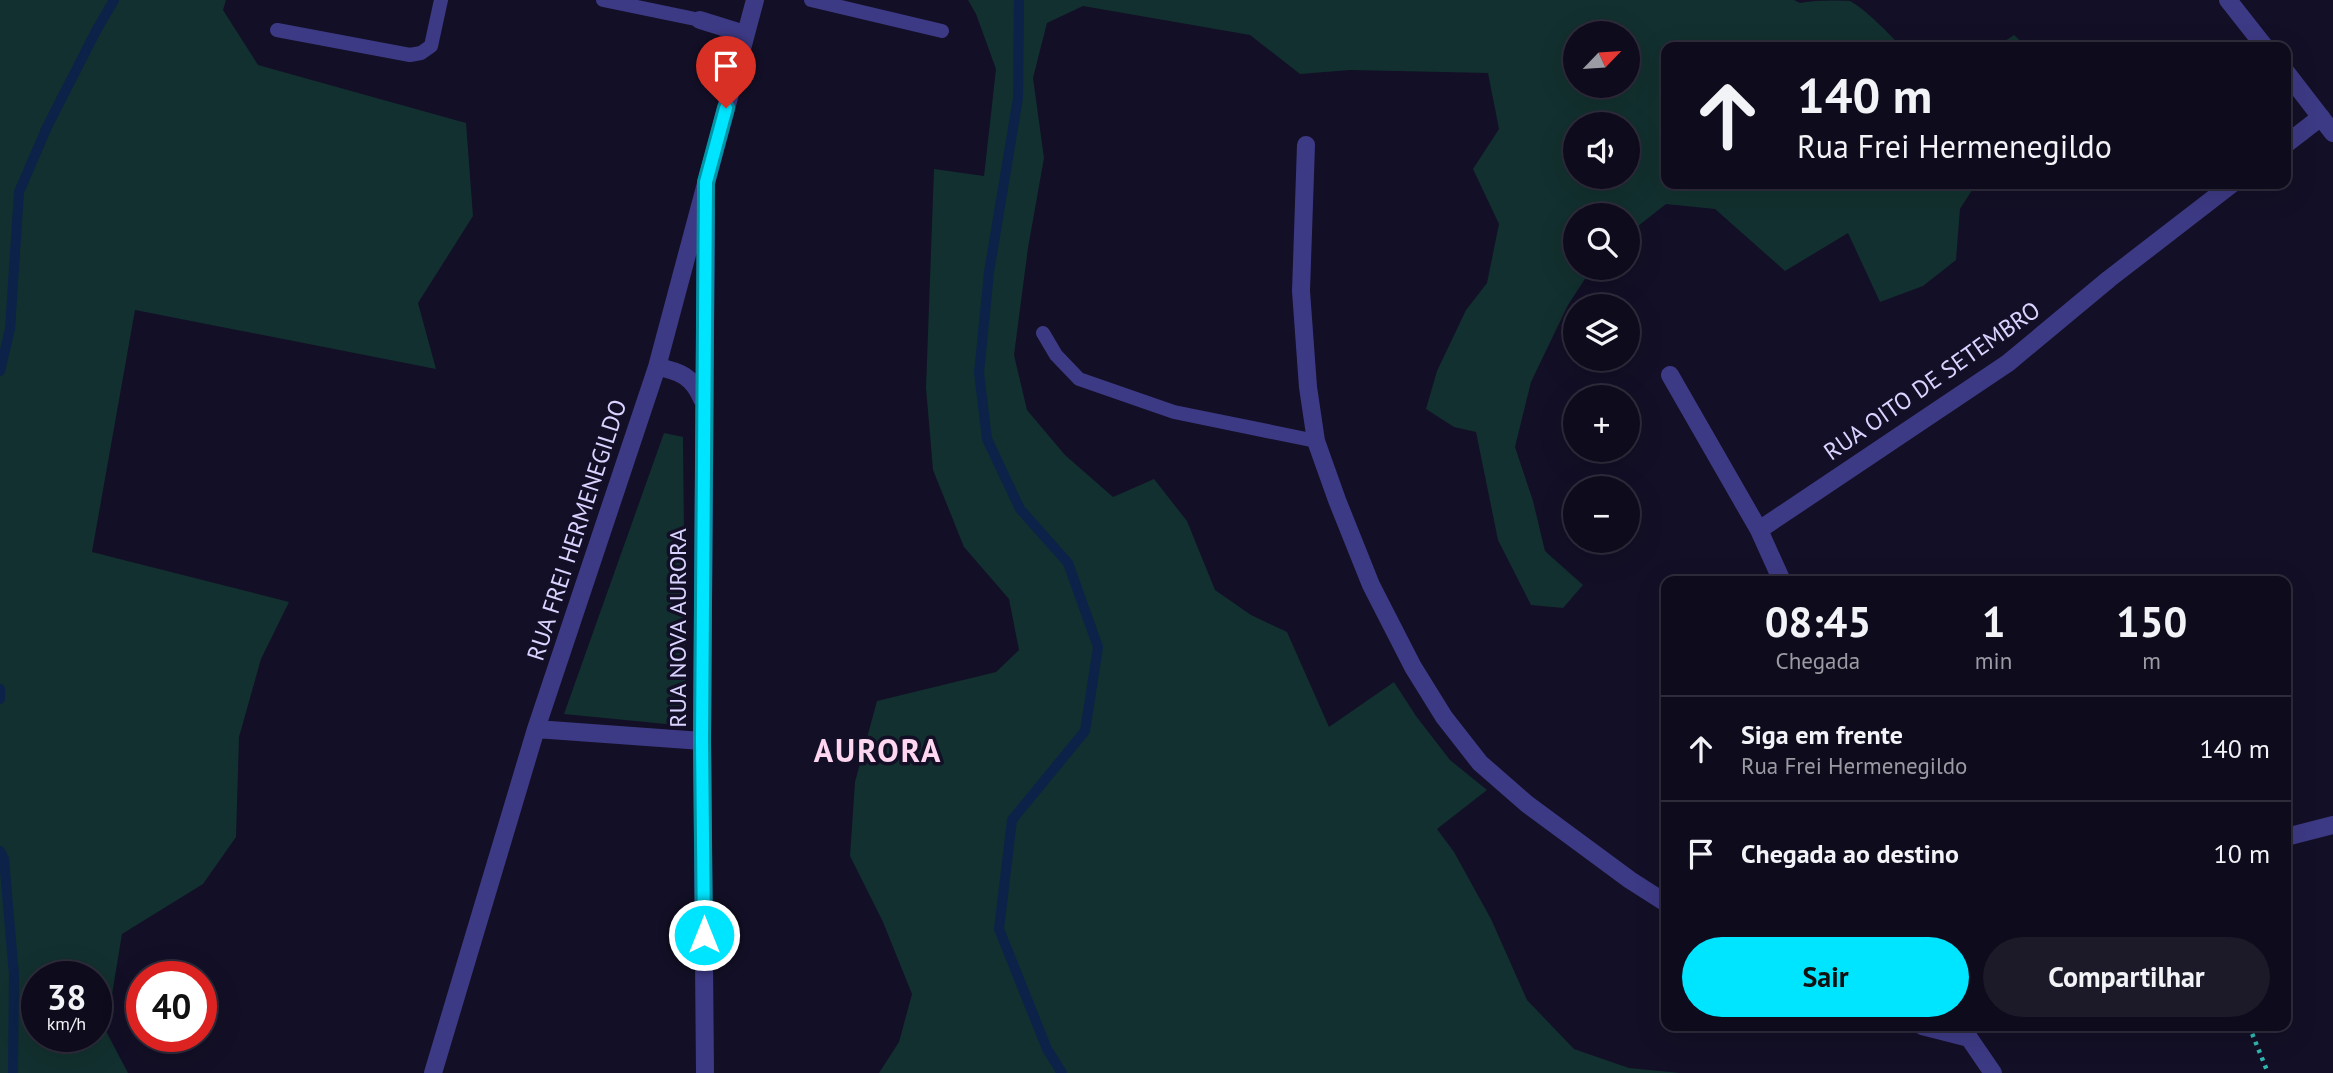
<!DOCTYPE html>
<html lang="pt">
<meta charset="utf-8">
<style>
body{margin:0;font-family:"PT Sans",sans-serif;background:#1c1929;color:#f1f3f6;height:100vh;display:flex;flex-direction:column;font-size:26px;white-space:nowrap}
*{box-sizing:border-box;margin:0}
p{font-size:23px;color:#9b9ba3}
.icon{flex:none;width:38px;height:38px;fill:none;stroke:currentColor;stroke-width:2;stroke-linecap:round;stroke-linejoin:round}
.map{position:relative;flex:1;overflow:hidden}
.sheet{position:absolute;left:1661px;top:576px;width:630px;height:455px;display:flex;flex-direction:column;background:#0e0b1c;border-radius:14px;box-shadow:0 7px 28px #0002,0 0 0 2px #2e2b3b}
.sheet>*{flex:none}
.top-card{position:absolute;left:1661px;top:42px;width:630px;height:147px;border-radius:14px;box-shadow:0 7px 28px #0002,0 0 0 2px #2e2b3b;background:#0e0b1c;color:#f1f3f6;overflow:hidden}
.needle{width:46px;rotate:65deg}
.buttons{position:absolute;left:1563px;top:21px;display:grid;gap:14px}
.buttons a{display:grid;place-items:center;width:77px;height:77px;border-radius:50%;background:#0e0b1c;box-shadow:0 7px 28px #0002,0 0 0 2px #2e2b3b;font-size:35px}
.speed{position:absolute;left:21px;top:961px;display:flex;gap:14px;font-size:35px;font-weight:700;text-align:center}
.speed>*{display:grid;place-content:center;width:91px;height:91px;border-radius:50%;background:#0e0b1c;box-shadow:0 7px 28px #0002,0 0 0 2px #2e2b3b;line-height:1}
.speed small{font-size:18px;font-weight:400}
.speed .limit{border:10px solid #d22;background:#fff;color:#111}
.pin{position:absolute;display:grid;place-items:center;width:60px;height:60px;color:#fff;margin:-72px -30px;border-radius:50% 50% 50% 0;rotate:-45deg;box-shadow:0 0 7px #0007}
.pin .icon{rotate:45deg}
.me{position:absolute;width:77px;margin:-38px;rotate:0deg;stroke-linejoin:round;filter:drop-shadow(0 0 5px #0008)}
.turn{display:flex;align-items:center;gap:24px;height:147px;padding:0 21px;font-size:32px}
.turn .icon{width:91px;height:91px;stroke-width:2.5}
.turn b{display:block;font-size:49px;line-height:60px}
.eta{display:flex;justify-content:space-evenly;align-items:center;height:119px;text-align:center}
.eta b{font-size:42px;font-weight:700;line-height:49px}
.primary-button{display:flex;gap:14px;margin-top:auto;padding:14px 21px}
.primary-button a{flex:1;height:80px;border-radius:42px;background:#00e5ff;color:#111;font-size:28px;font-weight:700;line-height:80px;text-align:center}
.primary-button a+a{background:#1c1929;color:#f1f3f6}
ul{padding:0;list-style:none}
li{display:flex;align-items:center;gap:21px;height:105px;padding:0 21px;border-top:2px solid #2e2b3b}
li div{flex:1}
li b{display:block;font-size:26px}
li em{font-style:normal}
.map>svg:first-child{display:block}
.green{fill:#12302f;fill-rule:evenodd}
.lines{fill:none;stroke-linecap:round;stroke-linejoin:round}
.stream{stroke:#0c2248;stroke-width:10}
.path{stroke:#2fb8b0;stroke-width:4.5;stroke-dasharray:3.5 5;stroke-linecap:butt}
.service{stroke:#3d3a85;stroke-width:14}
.minor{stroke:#3d3a85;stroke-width:18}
.tertiary{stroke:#3d3a85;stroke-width:18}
.route-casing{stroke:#0095a6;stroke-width:18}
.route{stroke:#00e5ff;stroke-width:12}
.labels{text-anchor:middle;stroke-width:7;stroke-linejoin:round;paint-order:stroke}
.street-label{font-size:24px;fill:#d9d4ff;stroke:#130f26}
.district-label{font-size:32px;font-weight:bold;letter-spacing:2px;fill:#ffd6f0;stroke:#130f26}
</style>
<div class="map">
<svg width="2333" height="1073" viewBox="0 0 2333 1073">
<rect width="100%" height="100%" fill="#130f26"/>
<path class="green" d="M 0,0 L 226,0 L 223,10 L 258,65 L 466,123 L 473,216 L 418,303 L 436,369 L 135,310 L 92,552 L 289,602 L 261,659 L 239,737 L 236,837 L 203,884 L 122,934 L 106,1031 L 128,1073 L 0,1073 ZM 37,976 L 96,976 L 96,1036 L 37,1036 Z
M 968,0 L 1794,0 L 1800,3 C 1811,0 1841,0 1850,1 C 1865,9 1890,34 1901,47 L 1666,47 L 1666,184 L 1976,184 L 1960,209 L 1956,260 L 1923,286 L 1880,302 L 1848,233 L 1785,271 L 1715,209 L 1666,204 L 1628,234 L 1628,215 L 1575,215 L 1575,268 L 1592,268 L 1568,305 L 1531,382 L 1515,447 L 1533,501 L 1545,551 L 1583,585 L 1563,608 L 1531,605 L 1498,540 L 1476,432 L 1454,427 L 1426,409 L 1437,371 L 1466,310 L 1487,283 L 1499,224 L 1473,169 L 1499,129 L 1488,73 L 1350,70 L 1300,74 L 1250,35 L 1083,6 L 1047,23 L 1033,78 L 1044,158 L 1028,248 L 1014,355 L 1027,410 L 1065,455 L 1113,497 L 1154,479 L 1187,521 L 1215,590 L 1251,615 L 1287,632 L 1329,727 L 1394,682 L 1416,716 L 1450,760 L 1487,790 L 1437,829 L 1454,852 L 1491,919 L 1527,1000 L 1574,1049 L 1629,1068 L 1680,1073 L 879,1073 L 899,1042 L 912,994 L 883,922 L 850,856 L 855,782 L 877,701 L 996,672 L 1019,650 L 1009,599 L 964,547 L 933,470 L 926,388 L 934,169 L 984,176 L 996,69 L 976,14 ZM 1575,33 L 1628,33 L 1628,86 L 1575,86 ZM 1575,124 L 1628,124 L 1628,177 L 1575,177 Z
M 2014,35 L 2027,47 L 1996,47 Z
M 664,433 L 683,437 L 686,726 L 564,714 Z"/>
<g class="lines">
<path class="stream" d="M 1019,0 L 1018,98 L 989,272 L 979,373 L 987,439 L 1020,509 L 1068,563 L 1098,647 L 1085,731 L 1012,820 L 999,929 L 1047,1049 L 1062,1073
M 0,371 L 10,329 L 19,192 L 47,127 L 96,31 L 114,0
M 0,689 L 0,699
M 0,851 L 4,859 L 14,975 L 13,1073"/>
<path class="path" d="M 2249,1026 L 2268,1073"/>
<path class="service" d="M 603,0 L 700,20
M 811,0 L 942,31
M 277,30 L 410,55 L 421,53 L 431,46 L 441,0
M 1043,333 L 1056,355 L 1079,379 L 1174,412 L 1316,441"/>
<path class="minor" d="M 2228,0 L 2265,47
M 700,20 L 745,34
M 2286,72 L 2333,133
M 2286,144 L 2321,117
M 1306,145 L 1301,291 L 1308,387 L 1316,441 L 1337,500 L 1371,585 L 1413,667 L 1444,717 L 1480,763 L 1527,804 L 1630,880 L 1666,903
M 1670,375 L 1759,530 L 1782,581
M 1759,530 L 2008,363 L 2109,279 L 2232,184
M 2286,837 L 2333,825
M 1922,1026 L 1969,1038
M 1965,1026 L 1969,1038 L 1993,1073"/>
<path class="tertiary" d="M 657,367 C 680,371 693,377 702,399
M 536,729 L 702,741
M 433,1073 L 536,729 L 657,367 L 755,0
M 705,1073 L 702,741 L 706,210"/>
</g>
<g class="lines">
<g class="route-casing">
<path id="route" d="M 704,935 L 702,741 L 706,182 L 726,108"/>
</g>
<use href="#route" class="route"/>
</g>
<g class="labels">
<g class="street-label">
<text transform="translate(1932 381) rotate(-35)" y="8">RUA OITO DE SETEMBRO</text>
<text transform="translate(577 530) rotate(-72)" y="8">RUA FREI HERMENEGILDO</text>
<text transform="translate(678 628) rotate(-90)" y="8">RUA NOVA AURORA</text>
</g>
<g class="district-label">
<text x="878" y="762">AURORA</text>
</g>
</g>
</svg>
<div class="buttons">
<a><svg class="needle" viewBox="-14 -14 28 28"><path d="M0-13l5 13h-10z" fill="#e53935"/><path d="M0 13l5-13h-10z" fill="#9b9ba3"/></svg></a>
<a><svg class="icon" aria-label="sound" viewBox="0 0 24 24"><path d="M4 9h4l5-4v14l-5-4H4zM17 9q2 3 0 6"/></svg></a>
<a><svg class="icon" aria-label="search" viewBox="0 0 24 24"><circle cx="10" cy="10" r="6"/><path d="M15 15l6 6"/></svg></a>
<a><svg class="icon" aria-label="layers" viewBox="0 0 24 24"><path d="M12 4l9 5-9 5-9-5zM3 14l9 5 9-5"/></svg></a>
<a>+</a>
<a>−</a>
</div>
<div class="speed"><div>38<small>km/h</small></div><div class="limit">40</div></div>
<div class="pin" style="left:726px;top:108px;background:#d93025"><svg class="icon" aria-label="arrive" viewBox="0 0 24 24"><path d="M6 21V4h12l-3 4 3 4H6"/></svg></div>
<svg class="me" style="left:704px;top:935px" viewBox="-20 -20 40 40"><circle r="17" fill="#00e5ff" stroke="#fff" stroke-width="3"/><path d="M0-11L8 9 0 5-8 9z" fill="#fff"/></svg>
<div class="top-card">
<div class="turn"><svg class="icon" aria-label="ahead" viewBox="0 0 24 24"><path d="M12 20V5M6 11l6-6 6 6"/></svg><div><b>140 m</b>Rua Frei Hermenegildo</div></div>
</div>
<section class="sheet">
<div class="eta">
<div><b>08:45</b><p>Chegada</p></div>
<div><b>1</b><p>min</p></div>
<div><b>150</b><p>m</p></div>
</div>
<ul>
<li><svg class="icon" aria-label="ahead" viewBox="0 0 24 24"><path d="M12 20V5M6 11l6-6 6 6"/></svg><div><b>Siga em frente</b><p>Rua Frei Hermenegildo</p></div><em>140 m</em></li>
<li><svg class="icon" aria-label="arrive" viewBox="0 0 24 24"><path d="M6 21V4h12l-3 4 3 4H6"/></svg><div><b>Chegada ao destino</b></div><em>10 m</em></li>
</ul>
<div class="primary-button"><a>Sair</a><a>Compartilhar</a></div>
</section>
</div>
